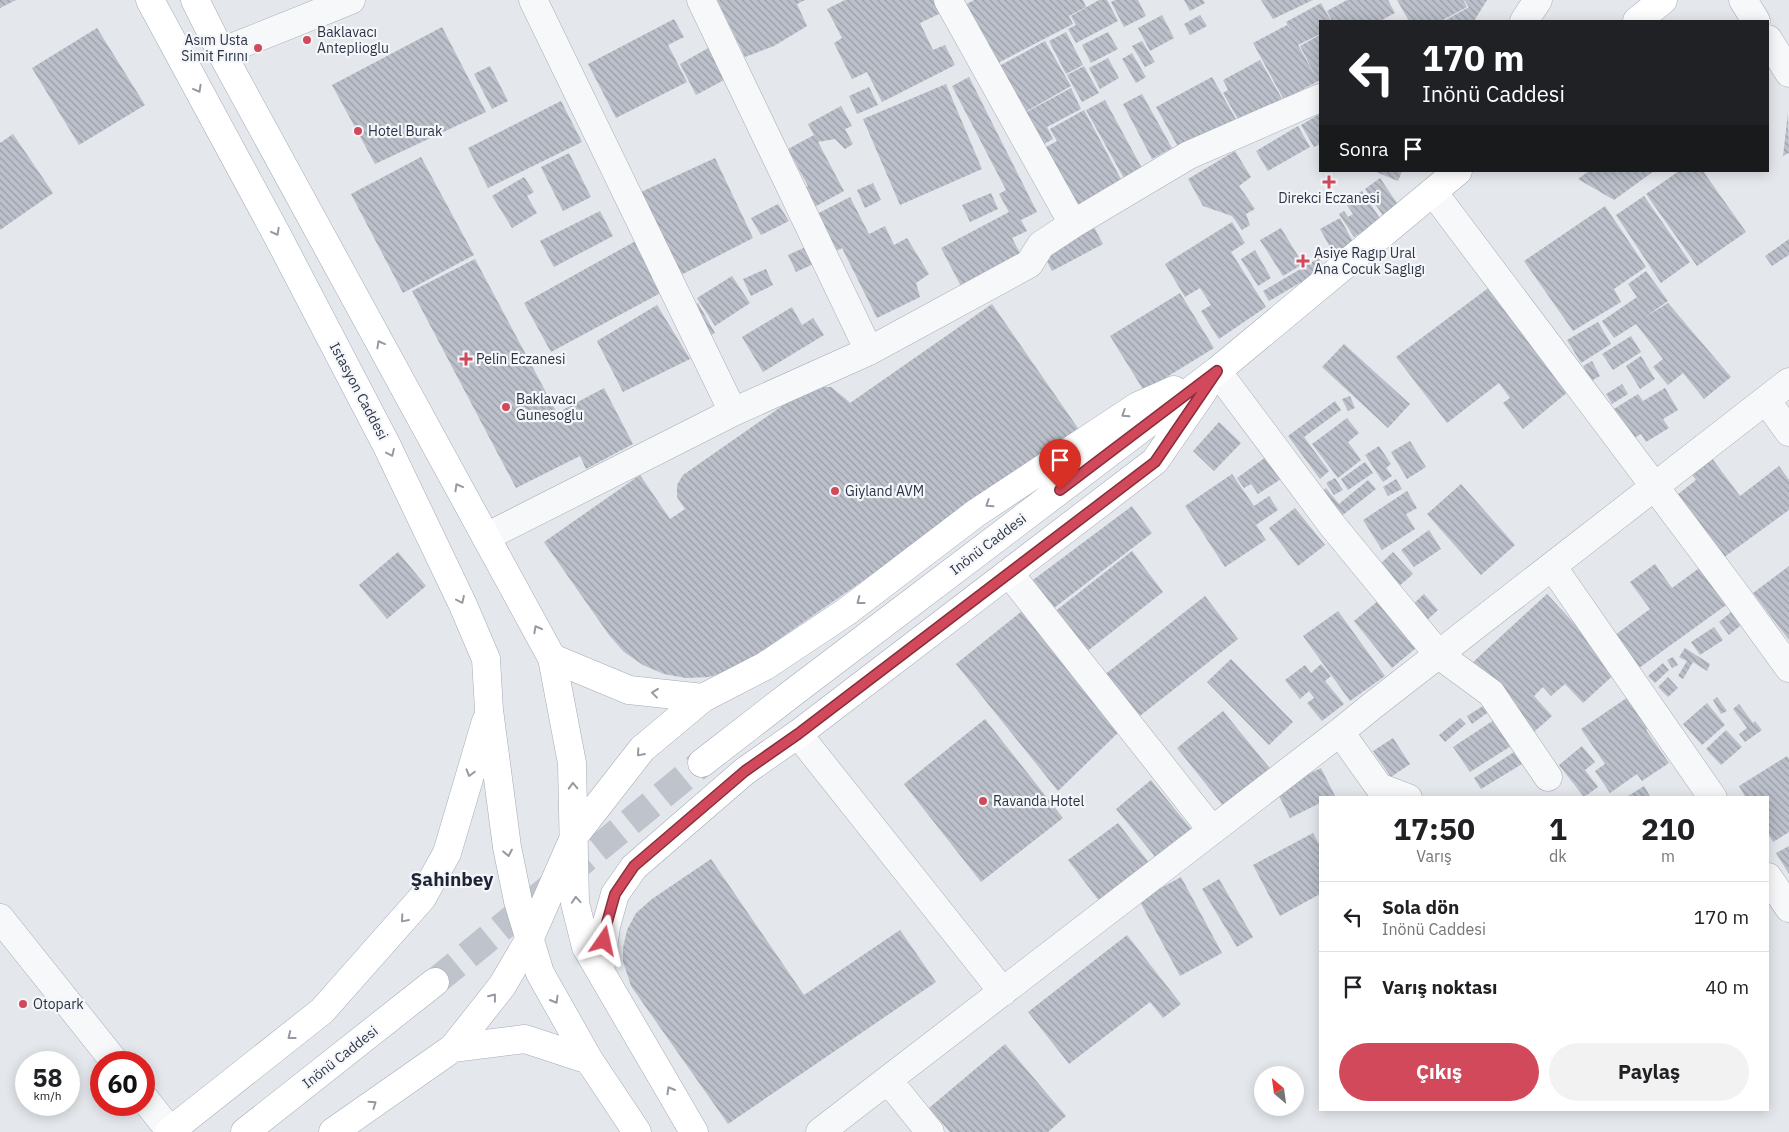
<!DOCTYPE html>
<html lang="tr">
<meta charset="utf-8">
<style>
body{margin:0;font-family:"IBM Plex Sans",sans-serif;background:#f2f2f2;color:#202124;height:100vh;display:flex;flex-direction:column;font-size:19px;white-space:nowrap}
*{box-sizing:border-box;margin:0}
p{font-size:16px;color:#757577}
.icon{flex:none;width:28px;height:28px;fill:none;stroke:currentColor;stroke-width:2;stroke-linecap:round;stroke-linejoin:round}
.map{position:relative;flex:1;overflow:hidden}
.side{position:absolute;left:1319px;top:796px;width:450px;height:315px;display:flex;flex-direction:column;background:#fff;border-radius:0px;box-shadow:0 2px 12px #0003}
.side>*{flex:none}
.top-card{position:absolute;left:1319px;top:20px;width:450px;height:152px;border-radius:0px;box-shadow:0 2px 12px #0003;background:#202124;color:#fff;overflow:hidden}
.needle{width:32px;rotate:331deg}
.tools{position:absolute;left:1254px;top:1066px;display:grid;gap:10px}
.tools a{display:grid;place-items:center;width:50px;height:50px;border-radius:50%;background:#fff;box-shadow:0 2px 12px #0003;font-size:25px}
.speed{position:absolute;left:15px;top:1051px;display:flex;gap:10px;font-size:25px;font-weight:700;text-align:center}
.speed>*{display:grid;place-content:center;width:65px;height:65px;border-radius:50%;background:#fff;box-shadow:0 2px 12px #0003;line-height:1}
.speed small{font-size:12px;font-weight:400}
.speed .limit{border:8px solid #d22;background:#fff;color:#111}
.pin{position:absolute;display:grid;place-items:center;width:42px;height:42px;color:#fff;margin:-51px -21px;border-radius:50% 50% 50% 0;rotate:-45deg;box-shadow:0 0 5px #0007}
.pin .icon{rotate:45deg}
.me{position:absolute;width:55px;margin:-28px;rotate:11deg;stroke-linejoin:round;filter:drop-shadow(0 0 4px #0008)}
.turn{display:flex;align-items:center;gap:18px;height:105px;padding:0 20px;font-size:22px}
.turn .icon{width:65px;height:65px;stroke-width:2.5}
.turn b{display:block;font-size:35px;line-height:42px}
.then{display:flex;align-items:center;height:48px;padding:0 20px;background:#0003;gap:10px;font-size:19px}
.eta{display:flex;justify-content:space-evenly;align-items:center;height:85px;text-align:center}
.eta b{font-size:30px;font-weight:700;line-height:35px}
.primary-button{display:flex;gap:10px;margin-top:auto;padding:10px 20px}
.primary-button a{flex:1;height:58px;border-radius:30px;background:#d1495b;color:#fff;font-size:20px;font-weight:700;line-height:58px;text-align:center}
.primary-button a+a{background:#f2f2f2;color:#202124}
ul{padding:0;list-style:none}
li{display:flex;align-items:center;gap:15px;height:70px;padding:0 20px;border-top:1px solid #e0e0e0}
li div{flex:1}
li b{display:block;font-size:19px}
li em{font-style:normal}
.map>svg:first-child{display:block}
.building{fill:url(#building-back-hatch)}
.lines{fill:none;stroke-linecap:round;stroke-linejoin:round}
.primary-tunnel{stroke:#bfc3cb;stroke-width:28;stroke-dasharray:28 14;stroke-linecap:butt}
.minor-casing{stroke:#a9aeb7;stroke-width:29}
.tertiary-casing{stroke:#a9aeb7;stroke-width:29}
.primary-casing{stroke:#a3abb8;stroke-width:29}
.minor{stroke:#f7f8fa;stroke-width:28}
.tertiary{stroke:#f7f8fa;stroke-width:28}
.primary{stroke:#fff;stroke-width:28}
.oneway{stroke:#959aa2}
.route-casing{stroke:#882f3b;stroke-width:12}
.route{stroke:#d1495b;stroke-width:9}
.poi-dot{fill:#d1495b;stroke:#f4f6f9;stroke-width:2}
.labels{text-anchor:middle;stroke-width:4.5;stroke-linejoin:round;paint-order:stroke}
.poi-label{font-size:14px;fill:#2b3445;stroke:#f4f6f9;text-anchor:start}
.street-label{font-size:14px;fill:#2b3445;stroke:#f4f6f9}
.district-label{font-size:19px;font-weight:bold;fill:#1d2536;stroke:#f4f6f9}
</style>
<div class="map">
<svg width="1789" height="1132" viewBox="0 0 1789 1132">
<defs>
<pattern id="building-back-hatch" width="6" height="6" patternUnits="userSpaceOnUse" patternTransform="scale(1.25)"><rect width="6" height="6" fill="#bbc0ca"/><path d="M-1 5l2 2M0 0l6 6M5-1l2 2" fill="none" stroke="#989da6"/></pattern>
</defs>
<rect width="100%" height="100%" fill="#e4e7ec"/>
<path class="building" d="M 0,0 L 16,0 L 0,8 Z
M 717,0 L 805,0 L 797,4 L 807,26 L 774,46 L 745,57 Z
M 845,0 L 937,0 L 943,12 L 920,23 L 933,50 L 945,45 L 955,65 L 882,102 L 867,72 L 852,79 L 834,43 L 842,38 L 827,9 Z
M 974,0 L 1083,0 L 1086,7 L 1069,16 L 1073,24 L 996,64 L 965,5 Z
M 1099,0 L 1107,0 L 1118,21 L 1076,43 L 1068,29 L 1076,25 L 1071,16 Z
M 1115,0 L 1138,0 L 1146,16 L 1124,27 L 1111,2 Z
M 1184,0 L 1203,0 L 1205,3 L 1190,11 Z
M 1261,0 L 1313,0 L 1273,19 Z
M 1347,0 L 1388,0 L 1395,13 L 1380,21 L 1332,21 L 1327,11 Z
M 1397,0 L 1463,0 L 1467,7 L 1441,21 L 1409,21 Z
M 1464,0 L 1487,0 L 1474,21 L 1444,21 L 1469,7 Z
M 1321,3 L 1331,21 L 1320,21 L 1320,34 L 1298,45 L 1318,81 L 1284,100 L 1253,43 L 1287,25 L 1295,39 L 1286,22 Z
M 1162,15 L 1174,38 L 1150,51 L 1138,28 Z
M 1200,15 L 1207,26 L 1190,35 L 1184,24 Z
M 674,19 L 684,37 L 668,45 L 687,82 L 616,118 L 588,64 Z
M 442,27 L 486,112 L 375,164 L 332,85 Z
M 97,28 L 145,105 L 79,145 L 32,68 Z
M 1066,32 L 1083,65 L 1066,74 L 1049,41 Z
M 1108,32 L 1118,49 L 1091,63 L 1082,45 Z
M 1320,35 L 1320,80 L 1318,81 L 1300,46 Z
M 1045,41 L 1071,86 L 1020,115 L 994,69 Z
M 1142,41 L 1155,62 L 1145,67 L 1132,46 Z
M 710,47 L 741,71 L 696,95 L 680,64 Z
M 1132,53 L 1146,77 L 1136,83 L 1122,59 Z
M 1108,58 L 1119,78 L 1100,89 L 1089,68 Z
M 1260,60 L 1285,104 L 1243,128 L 1223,93 L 1228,90 L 1223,80 Z
M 490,66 L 508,101 L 492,109 L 474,74 Z
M 1084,66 L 1099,93 L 1082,102 L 1067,75 Z
M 969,77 L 1037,212 L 1021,220 L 1027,231 L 1012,238 L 1022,257 L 962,288 L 941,248 L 1009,212 L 999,194 L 1006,190 L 952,86 Z
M 1212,77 L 1237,121 L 1181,152 L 1156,107 Z
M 946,84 L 982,169 L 900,205 L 863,119 Z
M 869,87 L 878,105 L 857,114 L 849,96 Z
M 1071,88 L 1081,109 L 1047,127 L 1053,139 L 1039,147 L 1021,115 Z
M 1142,94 L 1172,148 L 1152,159 L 1123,104 Z
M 1105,100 L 1144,172 L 1126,182 L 1086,110 Z
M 561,101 L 582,142 L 488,188 L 468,148 Z
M 841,106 L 852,126 L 845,129 L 853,144 L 845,149 L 835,139 L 818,142 L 844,191 L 809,210 L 799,191 L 808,186 L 788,149 L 814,135 L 808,124 Z
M 1084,110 L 1123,183 L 1072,210 L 1039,151 L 1057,141 L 1050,129 Z
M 1788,113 L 1789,153 L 1783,156 Z
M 1320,114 L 1320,144 L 1314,147 L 1301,125 Z
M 1298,126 L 1310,147 L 1268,171 L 1256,151 Z
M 13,134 L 53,193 L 0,230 L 0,143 Z
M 1235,151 L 1251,177 L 1239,186 L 1255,209 L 1246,214 L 1250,225 L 1242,230 L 1232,216 L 1203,206 L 1188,179 Z
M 569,153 L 591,197 L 563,211 L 541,167 Z
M 421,157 L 474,255 L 403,293 L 351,194 Z
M 715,158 L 753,238 L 681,275 L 641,192 Z
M 1374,171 L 1402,171 L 1398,181 Z
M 1589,171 L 1654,171 L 1614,200 L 1578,179 Z
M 1679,171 L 1703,171 L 1746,232 L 1697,266 L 1646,194 Z
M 524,177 L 534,192 L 527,196 L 537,213 L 512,228 L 492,196 Z
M 1380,178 L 1401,209 L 1386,220 L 1365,189 Z
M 873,183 L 881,200 L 865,208 L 857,190 Z
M 1362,191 L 1381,220 L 1354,237 L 1339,214 L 1344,211 L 1348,217 L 1353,214 L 1345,202 Z
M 991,193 L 998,209 L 970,222 L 962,205 Z
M 1644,196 L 1690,262 L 1661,283 L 1616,215 Z
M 850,197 L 869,234 L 885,226 L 894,245 L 907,238 L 929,274 L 916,283 L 920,297 L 877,318 L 842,248 L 830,254 L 811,217 Z
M 778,204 L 789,221 L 761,235 L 751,218 Z
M 1605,206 L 1646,267 L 1614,289 L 1621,302 L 1573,331 L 1524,261 Z
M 600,211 L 613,236 L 554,267 L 540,241 Z
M 1340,218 L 1356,247 L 1336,258 L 1320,229 Z
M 1232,222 L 1245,243 L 1231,252 L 1266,307 L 1219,339 L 1201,311 L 1211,305 L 1200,288 L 1185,297 L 1165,264 Z
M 1093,225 L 1103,244 L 1052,271 L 1042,252 Z
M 1281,228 L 1303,264 L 1283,276 L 1260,240 Z
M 641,238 L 668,289 L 551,352 L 524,303 Z
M 1789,239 L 1789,255 L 1772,266 L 1765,256 Z
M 810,245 L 818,262 L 796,272 L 788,255 Z
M 1255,250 L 1271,278 L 1258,286 L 1241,259 Z
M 1319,258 L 1325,268 L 1269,301 L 1263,291 Z
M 475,259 L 557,413 L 604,388 L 633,444 L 586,469 L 580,456 L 516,488 L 412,291 Z
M 766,269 L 773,285 L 751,296 L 743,279 Z
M 1646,271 L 1668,301 L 1645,317 L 1668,303 L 1731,377 L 1704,399 L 1683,373 L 1668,385 L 1653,367 L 1663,359 L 1636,324 L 1614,338 L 1602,321 L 1637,297 L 1628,284 Z
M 732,276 L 750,303 L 715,326 L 697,298 Z
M 1491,286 L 1570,390 L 1523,429 L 1503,403 L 1510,398 L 1499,383 L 1447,423 L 1396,357 Z
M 1180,293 L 1214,348 L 1144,391 L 1110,336 Z
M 698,303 L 715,333 L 698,342 L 681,312 Z
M 992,304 L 1080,431 L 750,659 L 730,670 L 709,677 L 686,678 L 664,674 L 643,665 L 624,652 L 609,635 L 544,542 L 640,475 L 670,519 L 685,509 L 677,497 L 677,485 L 683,475 L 795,397 L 812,387 L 831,387 L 846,399 L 850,403 Z
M 657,305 L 690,359 L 623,392 L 597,341 Z
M 792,307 L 802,325 L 813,318 L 824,335 L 763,372 L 742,337 Z
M 1598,322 L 1611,344 L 1581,363 L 1567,340 Z
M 1631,336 L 1641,352 L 1613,370 L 1602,354 Z
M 1344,344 L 1410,404 L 1388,428 L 1322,367 Z
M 1641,356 L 1655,379 L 1640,389 L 1626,366 Z
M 1592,361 L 1600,376 L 1591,381 L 1583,366 Z
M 1622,384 L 1628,394 L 1612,404 L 1606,394 Z
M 1665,388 L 1678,410 L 1663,419 L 1669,428 L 1646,442 L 1641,434 L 1632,439 L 1614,409 L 1638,394 L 1643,401 Z
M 1350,396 L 1355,408 L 1348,411 L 1342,399 Z
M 1335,401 L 1341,410 L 1304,437 L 1329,471 L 1320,479 L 1288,436 Z
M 1347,418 L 1359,433 L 1348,442 L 1361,460 L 1338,478 L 1312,444 Z
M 1219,422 L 1241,443 L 1214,471 L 1193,451 Z
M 1410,441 L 1426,467 L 1407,479 L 1391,452 Z
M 1379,446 L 1391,464 L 1386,468 L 1392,476 L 1383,482 L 1365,455 Z
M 1266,457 L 1281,479 L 1258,494 L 1251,484 L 1244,488 L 1237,478 Z
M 1711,457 L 1740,496 L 1779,466 L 1789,480 L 1789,510 L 1723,558 L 1677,495 L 1696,480 L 1690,472 Z
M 1365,462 L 1373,473 L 1348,490 L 1341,479 Z
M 1232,474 L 1254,506 L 1269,496 L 1278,510 L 1256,525 L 1266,540 L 1225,567 L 1185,506 Z
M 1335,478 L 1343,490 L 1334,495 L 1326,483 Z
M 1396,479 L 1402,489 L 1388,496 L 1383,487 Z
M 1368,480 L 1376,489 L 1339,518 L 1319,493 L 1326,488 L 1339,504 Z
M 1461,484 L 1515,545 L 1481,575 L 1427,514 Z
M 1407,491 L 1417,508 L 1406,514 L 1415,529 L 1382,550 L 1363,520 Z
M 1132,506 L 1152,533 L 1050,611 L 1029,583 Z
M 1295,508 L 1325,545 L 1298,566 L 1269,528 Z
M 1429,530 L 1441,549 L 1414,567 L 1401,550 Z
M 1132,551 L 1163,592 L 1085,653 L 1053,613 Z
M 398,552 L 426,586 L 387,619 L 359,585 Z
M 1393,552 L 1413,574 L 1398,587 L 1378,566 Z
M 1655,564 L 1672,588 L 1702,566 L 1729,603 L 1639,668 L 1615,635 L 1650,609 L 1630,582 Z
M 1789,566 L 1789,640 L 1753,593 Z
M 1424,594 L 1438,610 L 1425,622 L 1410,607 Z
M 1547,594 L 1618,671 L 1583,703 L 1565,684 L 1551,696 L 1543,687 L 1534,696 L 1552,716 L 1534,732 L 1471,664 Z
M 1205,596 L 1238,639 L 1136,719 L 1103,676 Z
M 1384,596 L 1422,643 L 1392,668 L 1354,621 Z
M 1736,608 L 1746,621 L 1729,635 L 1719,622 Z
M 1022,611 L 1123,728 L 1058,791 L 956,664 Z
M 1338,611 L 1385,676 L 1350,701 L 1303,636 Z
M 1714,627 L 1723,640 L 1700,655 L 1691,642 Z
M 1685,648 L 1710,664 L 1707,671 L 1693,662 L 1683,679 L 1678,676 L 1687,661 L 1679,657 Z
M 1673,657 L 1678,665 L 1672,668 L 1667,660 Z
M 1231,659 L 1293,722 L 1269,745 L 1207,682 Z
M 1663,663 L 1669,670 L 1655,683 L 1648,676 Z
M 1321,664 L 1331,676 L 1325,681 L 1344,704 L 1322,721 L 1307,703 L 1314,698 L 1309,691 L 1300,699 L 1285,680 L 1305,665 L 1311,673 Z
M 1668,677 L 1678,688 L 1668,697 L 1658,687 Z
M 1637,691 L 1658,721 L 1646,730 L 1669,763 L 1642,781 L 1637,774 L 1610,793 L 1595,771 L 1605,764 L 1581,729 Z
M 1717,697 L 1727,711 L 1721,714 L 1713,700 Z
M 1707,703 L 1725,725 L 1702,745 L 1683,724 Z
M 1739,704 L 1753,723 L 1755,721 L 1762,730 L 1745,742 L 1739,734 L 1747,728 L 1733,709 Z
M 1483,706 L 1487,713 L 1472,724 L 1467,716 Z
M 1223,711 L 1272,771 L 1225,808 L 1177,748 Z
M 1460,718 L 1466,724 L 1445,742 L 1439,735 Z
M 985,719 L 1063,818 L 981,882 L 904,784 Z
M 1494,720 L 1511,746 L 1470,772 L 1453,747 Z
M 1726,730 L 1742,747 L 1721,765 L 1706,749 Z
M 1393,738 L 1410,764 L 1391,777 L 1373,751 Z
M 1582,746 L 1595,762 L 1585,770 L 1598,787 L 1584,797 L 1559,765 Z
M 1514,752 L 1522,764 L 1481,789 L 1474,778 Z
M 1787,756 L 1789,759 L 1789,832 L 1773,842 L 1768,833 L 1768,798 L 1746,798 L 1739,786 Z
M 1321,768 L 1335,796 L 1331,798 L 1320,798 L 1320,803 L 1290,818 L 1276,790 Z
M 1151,780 L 1192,830 L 1157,859 L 1116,809 Z
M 1644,786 L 1651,798 L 1625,798 Z
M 1118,823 L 1150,864 L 1100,902 L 1068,860 Z
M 1313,833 L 1320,846 L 1320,894 L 1280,916 L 1253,865 Z
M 1789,846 L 1789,874 L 1776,853 Z
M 711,859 L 804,995 L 900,930 L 936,982 L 728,1124 L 631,986 L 623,961 L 623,948 L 627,930 L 636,913 L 652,899 Z
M 1181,877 L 1222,953 L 1180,976 L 1139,900 Z
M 1219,879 L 1253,937 L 1237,947 L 1202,889 Z
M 1127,935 L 1181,1004 L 1163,1018 L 1150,1002 L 1069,1064 L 1028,1012 Z
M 1005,1044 L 1066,1116 L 1048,1132 L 950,1132 L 929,1108 Z"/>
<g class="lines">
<path class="primary-tunnel" d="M 435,982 L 702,763"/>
<g class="minor-casing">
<path id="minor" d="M 533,0 L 733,412
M 701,0 L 869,351
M 948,0 L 1073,224
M 1743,0 L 1756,21
M 1768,39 L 1789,73
M 221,52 L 351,0
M 1433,192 L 1734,592 L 1789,668
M 1217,371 L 1332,525 L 1439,655 L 1491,693 L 1548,777
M 1766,400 L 1789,432
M 486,537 L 733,412 L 869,351 L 1029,264 L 1041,245 L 1073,224 L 1189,155 L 1320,98
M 1552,566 L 1713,798
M 1009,573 L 1212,830
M 1340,732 L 1379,787 L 1408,798
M 798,734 L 1003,992
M 1768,877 L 1789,908
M 0,918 L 115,1062
M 888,1080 L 930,1132
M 144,1098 L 170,1131
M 820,1132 L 1340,732 L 1372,706 L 1789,382"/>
</g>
<g class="tertiary-casing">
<path id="tertiary" d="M 1524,21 L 1538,0"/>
</g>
<g class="primary-casing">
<path id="primary" d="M 150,0 L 277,235 L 387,446 L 463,605 L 486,659 L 489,710 L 507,847 L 518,901 L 540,973 L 589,1060 L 637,1132
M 195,0 L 221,52 L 552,658 L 572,763 L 575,903 L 586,947 L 694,1132
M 1637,21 L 1663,0
M 552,658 L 629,690 L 703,698 L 765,666 L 846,612 L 976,513 L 1138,406 L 1174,390
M 702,763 L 795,691 L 1217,371 L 1458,171
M 600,970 L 606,926 L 615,894 L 634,867 L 745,771 L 798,734 L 1155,461 L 1204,390
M 453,1048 L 525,1039 L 589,1060
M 169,1132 L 322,1011 L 422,898 L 447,853 L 486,721
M 245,1132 L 435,982
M 333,1132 L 453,1048 L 502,986 L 529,940 L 575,835 L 642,749 L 703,698"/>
</g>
<use href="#minor" class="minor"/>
<use href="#tertiary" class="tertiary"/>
<use href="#primary" class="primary"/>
</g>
<defs><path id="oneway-chevron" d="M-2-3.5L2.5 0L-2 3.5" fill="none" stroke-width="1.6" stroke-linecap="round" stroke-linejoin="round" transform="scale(1.25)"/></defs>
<g class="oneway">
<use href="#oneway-chevron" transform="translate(198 89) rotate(61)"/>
<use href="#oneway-chevron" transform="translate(276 232) rotate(62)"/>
<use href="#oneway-chevron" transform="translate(380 344) rotate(-119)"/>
<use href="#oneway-chevron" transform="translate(1125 414) rotate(147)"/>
<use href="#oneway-chevron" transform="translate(391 453) rotate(65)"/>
<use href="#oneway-chevron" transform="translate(458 487) rotate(-119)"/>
<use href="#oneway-chevron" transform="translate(989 504) rotate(147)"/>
<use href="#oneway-chevron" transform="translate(461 600) rotate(65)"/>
<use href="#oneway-chevron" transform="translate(860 601) rotate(143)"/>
<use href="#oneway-chevron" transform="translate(537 629) rotate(-118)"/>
<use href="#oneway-chevron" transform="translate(655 693) rotate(-173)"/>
<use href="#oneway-chevron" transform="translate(640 753) rotate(131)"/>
<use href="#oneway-chevron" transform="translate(470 773) rotate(106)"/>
<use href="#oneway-chevron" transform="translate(573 786) rotate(-92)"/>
<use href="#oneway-chevron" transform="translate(508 853) rotate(79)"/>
<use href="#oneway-chevron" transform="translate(576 900) rotate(-94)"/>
<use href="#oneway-chevron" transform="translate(404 919) rotate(131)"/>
<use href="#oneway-chevron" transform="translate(493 997) rotate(-52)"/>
<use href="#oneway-chevron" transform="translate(555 1000) rotate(60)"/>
<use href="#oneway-chevron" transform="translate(291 1036) rotate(142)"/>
<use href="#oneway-chevron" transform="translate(670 1090) rotate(-120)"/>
<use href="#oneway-chevron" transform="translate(373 1104) rotate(-35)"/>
</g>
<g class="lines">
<g class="route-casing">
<path id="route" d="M 604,941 L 606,926 L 615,894 L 634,866 L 745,771 L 798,734 L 1155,462 L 1217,371 L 1060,490"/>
</g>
<use href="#route" class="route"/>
</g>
<g class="poi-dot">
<circle cx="307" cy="40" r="5"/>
<circle cx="258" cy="48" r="5"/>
<circle cx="358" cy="131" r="5"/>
<path d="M1326.5 174.5h5v5h5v5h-5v5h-5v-5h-5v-5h5z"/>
<path d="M1300.5 253.5h5v5h5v5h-5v5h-5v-5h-5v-5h5z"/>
<path d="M463.5 351.5h5v5h5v5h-5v5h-5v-5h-5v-5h5z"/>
<circle cx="506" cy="407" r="5"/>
<circle cx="835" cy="491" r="5"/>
<circle cx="983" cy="801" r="5"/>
<circle cx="23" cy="1004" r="5"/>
</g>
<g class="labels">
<g class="poi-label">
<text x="317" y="37">Baklavacı<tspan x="317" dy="16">Anteplioglu</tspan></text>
<text x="248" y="45" text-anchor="end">Asım Usta<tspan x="248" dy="16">Simit Fırını</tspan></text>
<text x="368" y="136">Hotel Burak</text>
<text x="1329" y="203" text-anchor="middle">Direkci Eczanesi</text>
<text x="1314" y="258">Asiye Ragıp Ural<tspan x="1314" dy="16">Ana Cocuk Saglıgı</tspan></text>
<text x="476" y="364">Pelin Eczanesi</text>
<text x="516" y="404">Baklavacı<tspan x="516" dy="16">Gunesoglu</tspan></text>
<text x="845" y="496">Giyland AVM</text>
<text x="993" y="806">Ravanda Hotel</text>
<text x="33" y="1009">Otopark</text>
</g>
<g class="street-label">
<text transform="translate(359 391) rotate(62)" y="5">Istasyon Caddesi</text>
<text transform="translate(988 544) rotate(-37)" y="5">Inönü Caddesi</text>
<text transform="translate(340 1057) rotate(-38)" y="5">Inönü Caddesi</text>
</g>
<g class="district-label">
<text x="452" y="886">Şahinbey</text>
</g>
</g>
</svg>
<div class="tools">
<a><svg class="needle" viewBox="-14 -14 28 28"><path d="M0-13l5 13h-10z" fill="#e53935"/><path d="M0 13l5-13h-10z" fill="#757577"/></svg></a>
</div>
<div class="speed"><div>58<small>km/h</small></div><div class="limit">60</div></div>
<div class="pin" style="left:1060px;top:490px;background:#d93025"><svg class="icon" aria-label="arrive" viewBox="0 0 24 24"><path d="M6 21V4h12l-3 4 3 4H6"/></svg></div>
<svg class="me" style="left:604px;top:941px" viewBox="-20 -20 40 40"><path d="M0-17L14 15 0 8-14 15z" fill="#d1495b" stroke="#fff" stroke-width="4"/></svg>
<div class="top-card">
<div class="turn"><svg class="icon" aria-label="left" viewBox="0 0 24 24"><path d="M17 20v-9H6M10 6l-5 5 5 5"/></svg><div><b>170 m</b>Inönü Caddesi</div></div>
<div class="then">Sonra<svg class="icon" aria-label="arrive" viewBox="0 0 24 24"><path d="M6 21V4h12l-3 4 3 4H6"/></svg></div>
</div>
<section class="side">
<div class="eta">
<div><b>17:50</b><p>Varış</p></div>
<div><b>1</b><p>dk</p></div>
<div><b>210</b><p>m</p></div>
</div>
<ul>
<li><svg class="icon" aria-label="left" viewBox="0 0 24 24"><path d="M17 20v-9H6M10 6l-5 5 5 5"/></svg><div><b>Sola dön</b><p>Inönü Caddesi</p></div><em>170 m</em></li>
<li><svg class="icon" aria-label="arrive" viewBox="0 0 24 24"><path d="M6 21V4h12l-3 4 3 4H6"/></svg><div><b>Varış noktası</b></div><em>40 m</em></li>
</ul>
<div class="primary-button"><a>Çıkış</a><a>Paylaş</a></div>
</section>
</div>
